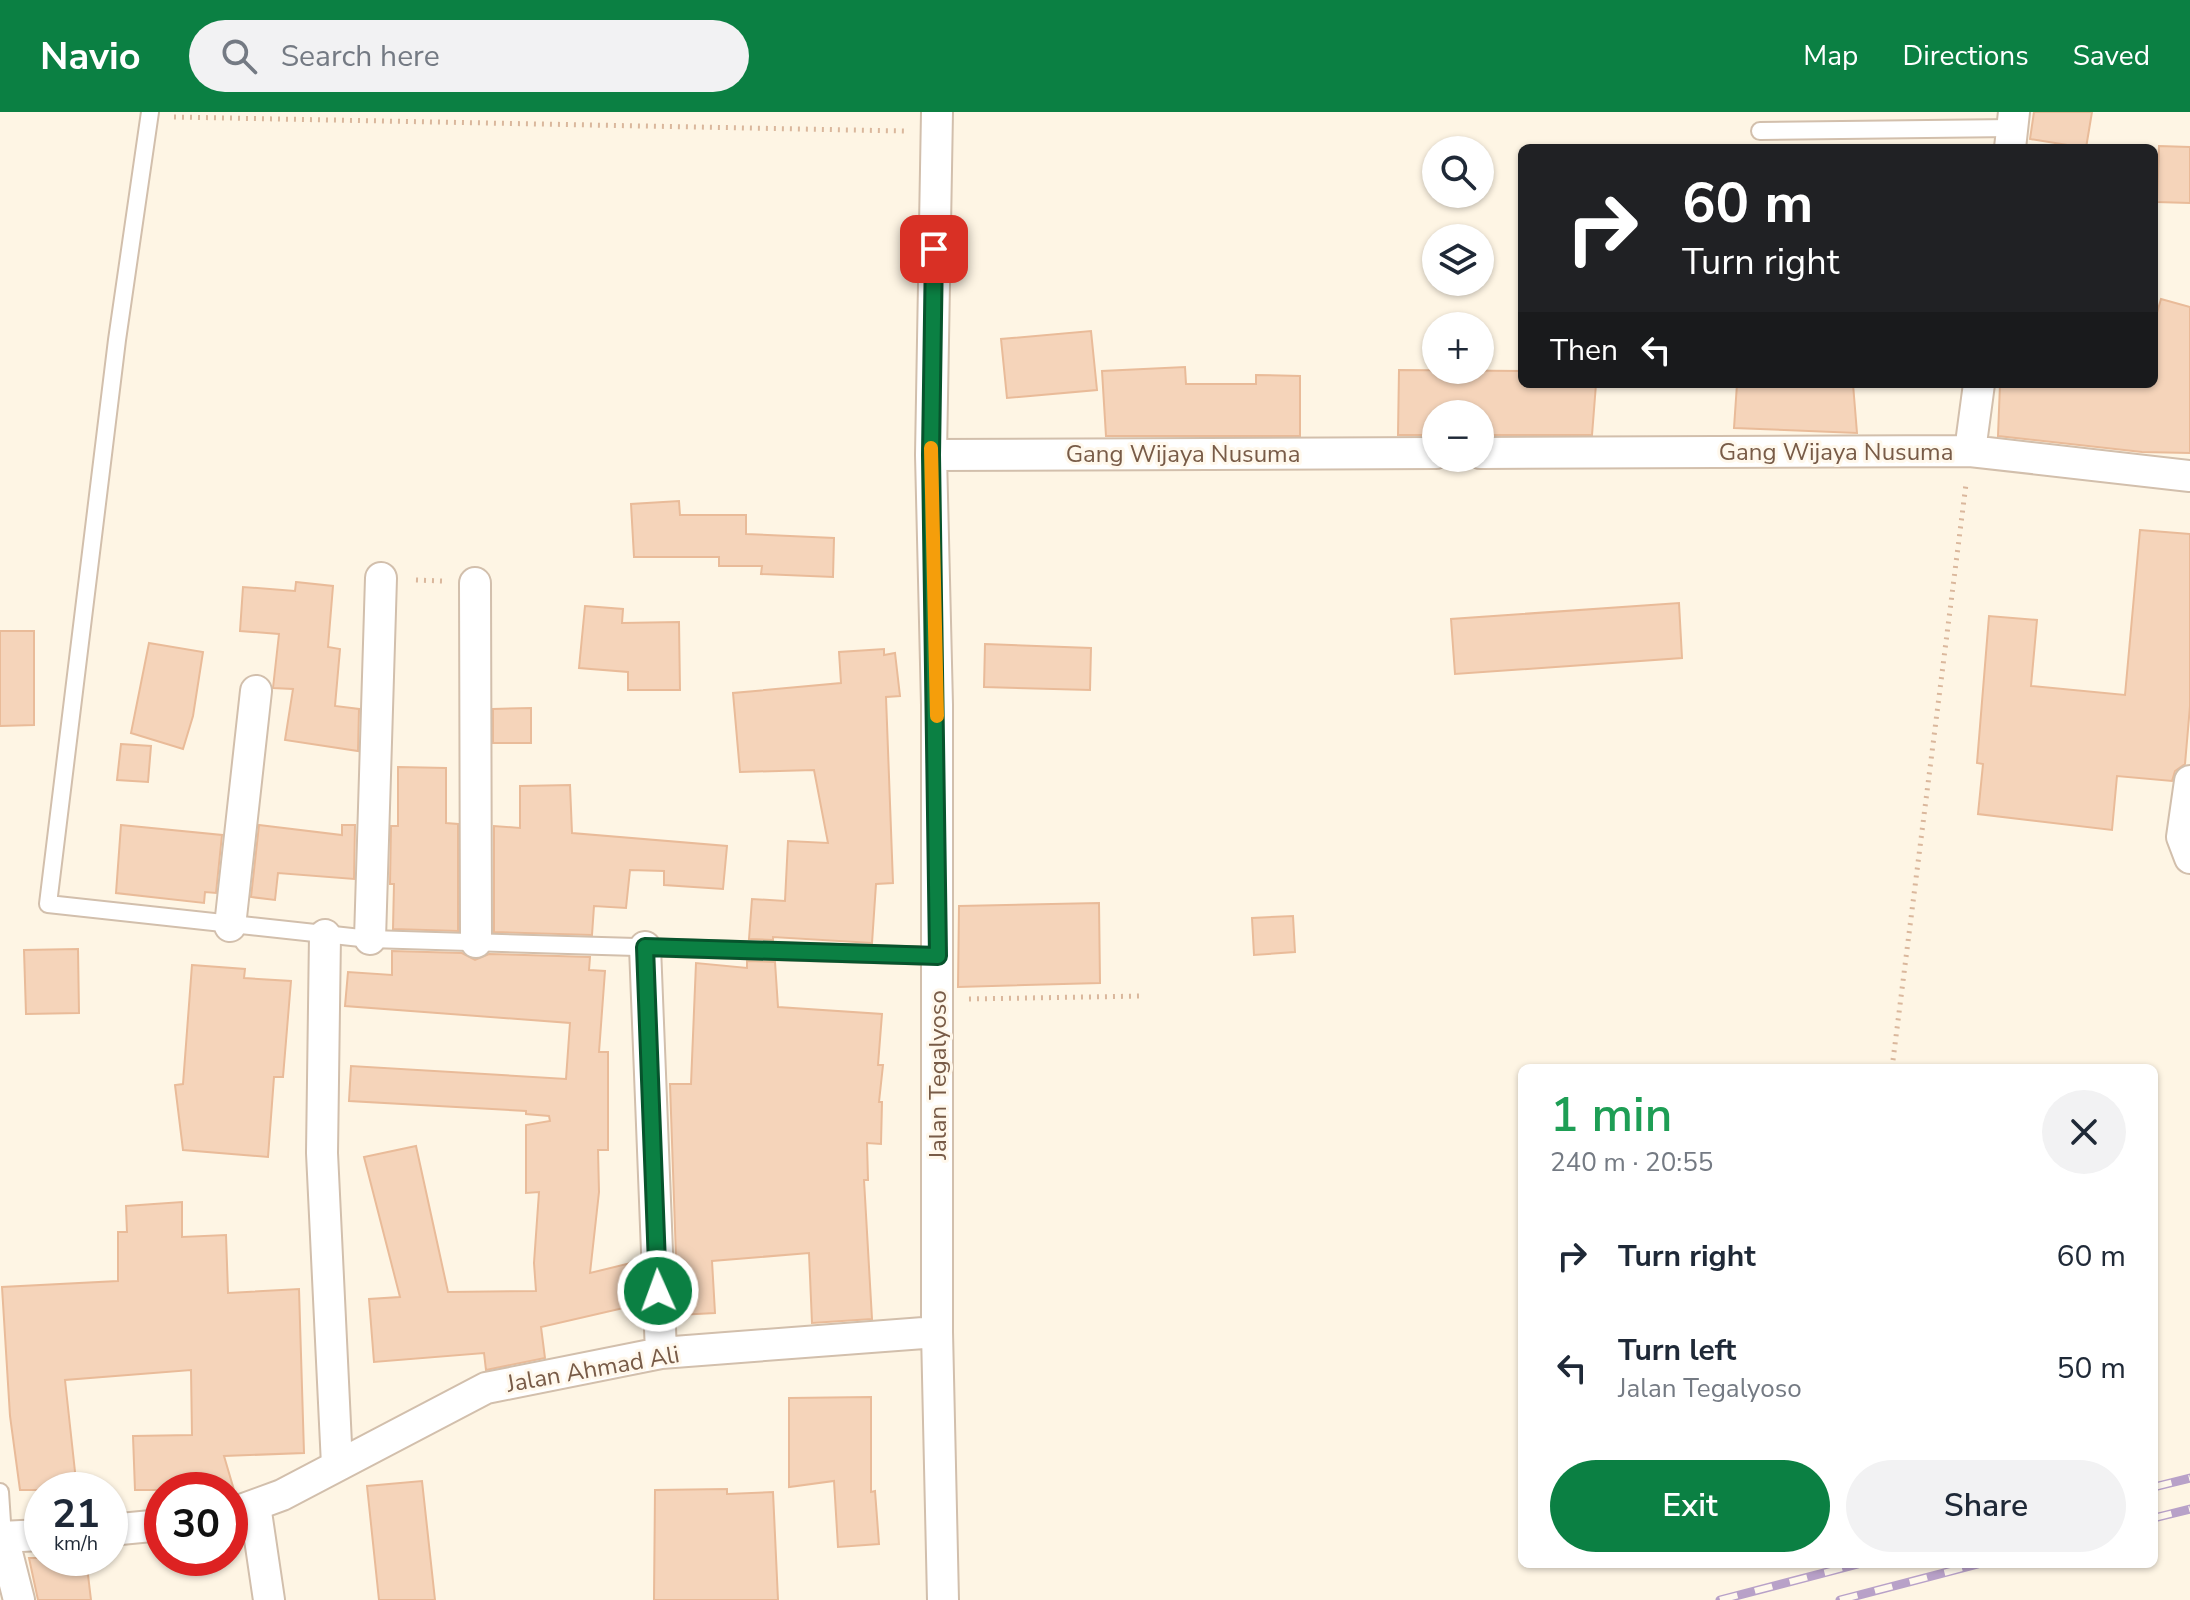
<!DOCTYPE html>
<meta charset="utf-8">
<style>
body{margin:0;font-family:"Nunito Sans",sans-serif;background:#f2f2f3;color:#1f2937;height:100vh;display:flex;flex-direction:column;font-size:30px;white-space:nowrap}
*{box-sizing:border-box;margin:0}
p{font-size:26px;color:#747a83}
.icon{flex:none;width:44px;height:44px;fill:none;stroke:currentColor;stroke-width:2;stroke-linecap:round;stroke-linejoin:round}
.map{position:relative;flex:1;overflow:hidden}
.details{position:absolute;left:1518px;top:952px;width:640px;height:504px;display:flex;flex-direction:column;background:#fff;border-radius:12px;box-shadow:0 2px 6px #0004}
.details>*{flex:none}
.guide{position:absolute;left:1518px;top:32px;width:640px;height:244px;border-radius:12px;box-shadow:0 2px 6px #0004;background:#202124;color:#fff;overflow:hidden}
.controls{position:absolute;left:1422px;top:24px;display:grid;gap:16px}
.controls a{display:grid;place-items:center;width:72px;height:72px;border-radius:50%;background:#fff;box-shadow:0 2px 6px #0004;font-size:40px}
.speed{position:absolute;left:24px;top:1360px;display:flex;gap:16px;font-size:40px;font-weight:700;text-align:center}
.speed>*{display:grid;place-content:center;width:104px;height:104px;border-radius:50%;background:#fff;box-shadow:0 2px 6px #0004;line-height:1}
.speed small{font-size:20px;font-weight:400}
.speed .limit{border:12px solid #d22;background:#fff;color:#111}
.pin{position:absolute;display:grid;place-items:center;width:68px;height:68px;color:#fff;margin:-34px;border-radius:16px;box-shadow:0 4px 12px #0006}
.me{position:absolute;width:88px;margin:-44px;rotate:358deg;stroke-linejoin:round;filter:drop-shadow(0 0 6px #0008)}
.turn{display:flex;align-items:center;gap:28px;height:168px;padding:0 32px;font-size:36px}
.turn .icon{width:104px;height:104px;stroke-width:2.5}
.turn b{display:block;font-size:56px;line-height:68px}
.then{display:flex;align-items:center;height:76px;padding:0 32px;background:#0003;gap:16px;font-size:30px}
.round{display:grid;place-items:center;flex:none;width:84px;height:84px;border-radius:42px;background:#f2f2f3}
.overview{display:flex;align-items:center;justify-content:space-between;height:136px;padding:0 32px}
h1{font-size:48px;font-weight:600;line-height:60px;color:#1e9e55}
.button{display:flex;gap:16px;margin-top:auto;padding:16px 32px}
.button a{flex:1;height:92px;border-radius:48px;background:#0b8043;color:#fff;font-size:32px;font-weight:600;line-height:92px;text-align:center}
.button a+a{background:#f2f2f3;color:#1f2937}
ul{padding:0;list-style:none}
li{display:flex;align-items:center;gap:24px;height:112px;padding:0 32px}
li div{flex:1}
li b{display:block;font-size:30px}
li em{font-style:normal}
header{display:flex;align-items:center;gap:48px;box-sizing:border-box;height:112px;padding:0 40px;background:#0b8043;color:#fff}
header strong{font-size:38px}
nav{display:flex;gap:44px;margin-inline-start:auto;font-size:28px}
.search{width:560px;height:72px;background:#f2f2f3;display:flex;align-items:center;gap:20px;box-sizing:border-box;padding:0 28px;border-radius:44px;color:#747a83;font-size:30px}
.map>svg:first-child{display:block}
.building{fill:#f5d4ba;stroke:#e9bb99;stroke-width:2}
.lines{fill:none;stroke-linecap:round;stroke-linejoin:round}
.lane-casing{stroke:#d2bfac;stroke-width:20}
.street-casing{stroke:#d2bfac;stroke-width:34}
.path{stroke:#dab79c;stroke-width:5;stroke-dasharray:2 6;stroke-linecap:butt}
.lane{stroke:#fff;stroke-width:16}
.street{stroke:#fff;stroke-width:30}
.rail-casing{stroke:#b8a1c8;stroke-width:9}
.rail{stroke:#fff8ec;stroke-width:6;stroke-dasharray:18;stroke-linecap:butt}
.route-casing{stroke:#07532c;stroke-width:20}
.route{stroke:#0b8043;stroke-width:14}
.slow{stroke:#f59e0b;stroke-width:14}
.labels{text-anchor:middle;stroke-width:6;stroke-linejoin:round;paint-order:stroke}
.street-label{font-size:24px;fill:#785b47;stroke:#fff8ec}
</style>
<header>
<strong>Navio</strong>
<div class="search"><svg class="icon" aria-label="search" viewBox="0 0 24 24"><circle cx="10" cy="10" r="6"/><path d="M15 15l6 6"/></svg>Search here</div>
<nav><a>Map</a><a>Directions</a><a>Saved</a></nav>
</header>
<div class="map">
<svg width="2190" height="1488" viewBox="0 0 2190 1488">
<rect width="100%" height="100%" fill="#fef5e4"/>
<path class="building" d="M 2034,0 L 2092,0 L 2086,36 L 2030,27 Z
M 2159,34 L 2190,35 L 2190,91 L 2157,90 Z
M 2161,187 L 2190,195 L 2190,341 L 2142,340 L 1998,324 L 2000,272 L 2154,272 L 2154,211 Z
M 1091,219 L 1097,278 L 1007,286 L 1001,227 Z
M 1185,255 L 1186,272 L 1256,272 L 1256,263 L 1300,264 L 1300,324 L 1106,324 L 1102,259 Z
M 1399,258 L 1522,259 L 1522,272 L 1596,272 L 1592,323 L 1480,323 L 1480,302 L 1436,302 L 1436,323 L 1398,323 Z
M 1737,272 L 1853,272 L 1857,321 L 1734,316 Z
M 679,389 L 680,403 L 746,403 L 746,422 L 834,426 L 833,465 L 761,462 L 762,454 L 719,454 L 719,445 L 634,445 L 631,392 Z
M 2140,418 L 2190,422 L 2190,594 L 2185,652 L 2175,659 L 2172,669 L 2117,664 L 2112,718 L 1978,702 L 1983,652 L 1977,651 L 1989,504 L 2037,508 L 2031,574 L 2125,583 Z
M 296,470 L 333,474 L 328,535 L 340,537 L 335,594 L 359,597 L 358,639 L 285,628 L 293,577 L 273,576 L 279,522 L 240,519 L 243,475 L 295,479 Z
M 1679,491 L 1682,546 L 1455,562 L 1451,507 Z
M 585,494 L 623,497 L 622,511 L 679,510 L 680,578 L 628,578 L 628,560 L 579,556 Z
M 0,519 L 34,519 L 34,613 L 0,614 Z
M 149,531 L 203,540 L 193,604 L 183,637 L 131,621 Z
M 985,532 L 1091,536 L 1090,578 L 984,575 Z
M 884,537 L 884,543 L 895,541 L 900,584 L 886,585 L 893,771 L 876,772 L 872,831 L 773,825 L 773,828 L 749,827 L 752,787 L 785,789 L 788,729 L 828,731 L 814,658 L 740,660 L 733,581 L 841,571 L 839,540 Z
M 531,596 L 531,631 L 493,631 L 493,597 Z
M 121,632 L 151,634 L 148,670 L 117,668 Z
M 398,655 L 446,656 L 446,711 L 458,712 L 458,819 L 393,817 L 394,772 L 390,772 L 391,714 L 398,714 Z
M 570,673 L 572,721 L 727,734 L 723,777 L 664,773 L 664,759 L 630,758 L 626,796 L 594,794 L 592,823 L 494,820 L 494,714 L 520,716 L 520,674 Z
M 121,713 L 222,723 L 216,781 L 205,780 L 204,791 L 116,781 Z
M 259,713 L 342,723 L 342,713 L 355,713 L 354,767 L 278,761 L 275,788 L 251,785 Z
M 1099,791 L 1100,871 L 958,875 L 959,794 Z
M 1293,804 L 1295,840 L 1254,843 L 1252,806 Z
M 78,837 L 79,901 L 26,902 L 24,838 Z
M 392,839 L 462,841 L 475,848 L 489,842 L 590,845 L 589,858 L 605,859 L 599,940 L 608,940 L 608,1038 L 598,1038 L 599,1080 L 590,1161 L 639,1149 L 641,1192 L 541,1215 L 545,1246 L 486,1258 L 484,1241 L 374,1250 L 369,1187 L 400,1185 L 364,1045 L 416,1034 L 448,1180 L 536,1179 L 534,1151 L 539,1080 L 526,1081 L 526,1013 L 550,1009 L 549,1004 L 526,1002 L 526,999 L 349,989 L 351,954 L 566,967 L 570,911 L 345,894 L 348,860 L 392,863 Z
M 747,849 L 775,850 L 778,895 L 882,902 L 878,953 L 883,953 L 879,990 L 882,990 L 881,1032 L 867,1031 L 868,1068 L 864,1068 L 872,1207 L 812,1211 L 809,1141 L 712,1149 L 715,1201 L 678,1203 L 670,972 L 691,972 L 696,851 L 747,856 Z
M 192,853 L 245,857 L 244,866 L 291,869 L 283,965 L 274,965 L 268,1045 L 183,1038 L 175,973 L 183,972 Z
M 182,1090 L 182,1125 L 226,1123 L 228,1181 L 299,1177 L 304,1341 L 224,1344 L 234,1378 L 135,1378 L 133,1324 L 192,1323 L 191,1258 L 65,1268 L 77,1378 L 20,1378 L 10,1304 L 2,1175 L 118,1169 L 118,1120 L 127,1120 L 126,1094 Z
M 871,1285 L 871,1380 L 875,1379 L 879,1432 L 838,1435 L 834,1369 L 789,1375 L 789,1286 Z
M 422,1369 L 435,1488 L 379,1488 L 367,1374 Z
M 727,1377 L 727,1382 L 773,1380 L 778,1488 L 654,1488 L 655,1378 Z
M 29,1446 L 86,1446 L 91,1488 L 38,1488 Z"/>
<g class="lines">
<g class="lane-casing">
<path id="lane" d="M 150,0 L 117,228 L 48,792 L 370,827 L 938,844
M 1760,19 L 2012,16
M 0,1380 L 3,1425"/>
</g>
<g class="street-casing">
<path id="street" d="M 937,0 L 931,343 L 937,593 L 937,1220 L 943,1488
M 2010,36 L 2014,0
M 1970,339 L 1979,272
M 1480,341 L 1970,339 L 2190,364
M 931,343 L 1436,341
M 475,471 L 476,830
M 2190,669 L 2182,725 L 2190,746
M 230,814 L 256,579
M 325,823 L 322,1041 L 337,1353
M 370,827 L 381,466
M 645,835 L 661,1241
M 255,1393 L 269,1488
M 230,1402 L 282,1383 L 486,1276 L 661,1241 L 937,1220
M 110,1418 L 162,1413
M 0,1425 L 42,1423
M 3,1425 L 19,1488"/>
</g>
<path class="path" d="M 174,5 L 904,19
M 416,468 L 442,469
M 969,887 L 1144,884
M 1892,956 L 1966,372"/>
<use href="#lane" class="lane"/>
<use href="#street" class="street"/>
<g class="rail-casing">
<path id="rail" d="M 2154,1375 L 2190,1366
M 2154,1406 L 2190,1397
M 1720,1488 L 1858,1452
M 1840,1488 L 1978,1452"/>
</g>
<use href="#rail" class="rail"/>
</g>
<g class="lines">
<g class="route-casing">
<path id="route" d="M 658,1179 L 645,835 L 938,844 L 931,343 L 934,137"/>
</g>
<use href="#route" class="route"/>
<path class="slow" d="M 931,336 L 937,604"/>
</g>
<g class="labels">
<g class="street-label">
<text x="1836" y="348">Gang Wijaya Nusuma</text>
<text x="1183" y="350">Gang Wijaya Nusuma</text>
<text transform="translate(938 963) rotate(-90)" y="8">Jalan Tegalyoso</text>
<text transform="translate(593 1257) rotate(-10)" y="8">Jalan Ahmad Ali</text>
</g>
</g>
</svg>
<div class="controls">
<a><svg class="icon" aria-label="search" viewBox="0 0 24 24"><circle cx="10" cy="10" r="6"/><path d="M15 15l6 6"/></svg></a>
<a><svg class="icon" aria-label="layers" viewBox="0 0 24 24"><path d="M12 4l9 5-9 5-9-5zM3 14l9 5 9-5"/></svg></a>
<a>+</a>
<a>−</a>
</div>
<div class="speed"><div>21<small>km/h</small></div><div class="limit">30</div></div>
<div class="pin" style="left:934px;top:137px;background:#d93025"><svg class="icon" aria-label="arrive" viewBox="0 0 24 24"><path d="M6 21V4h12l-3 4 3 4H6"/></svg></div>
<svg class="me" style="left:658px;top:1179px" viewBox="-20 -20 40 40"><circle r="17" fill="#0b8043" stroke="#fff" stroke-width="3"/><path d="M0-11L8 9 0 5-8 9z" fill="#fff"/></svg>
<div class="guide">
<div class="turn"><svg class="icon" aria-label="right" viewBox="0 0 24 24"><path d="M7 20v-9h11M14 6l5 5-5 5"/></svg><div><b>60 m</b>Turn right</div></div>
<div class="then">Then<svg class="icon" aria-label="left" viewBox="0 0 24 24"><path d="M17 20v-9H6M10 6l-5 5 5 5"/></svg></div>
</div>
<section class="details">
<div class="overview"><div><h1>1 min</h1><p>240 m · 20:55</p></div><a class="round"><svg class="icon" aria-label="close" viewBox="0 0 24 24"><path d="M6 6l12 12M18 6L6 18"/></svg></a></div>
<ul>
<li><svg class="icon" aria-label="right" viewBox="0 0 24 24"><path d="M7 20v-9h11M14 6l5 5-5 5"/></svg><div><b>Turn right</b></div><em>60 m</em></li>
<li><svg class="icon" aria-label="left" viewBox="0 0 24 24"><path d="M17 20v-9H6M10 6l-5 5 5 5"/></svg><div><b>Turn left</b><p>Jalan Tegalyoso</p></div><em>50 m</em></li>
</ul>
<div class="button"><a>Exit</a><a>Share</a></div>
</section>
</div>
